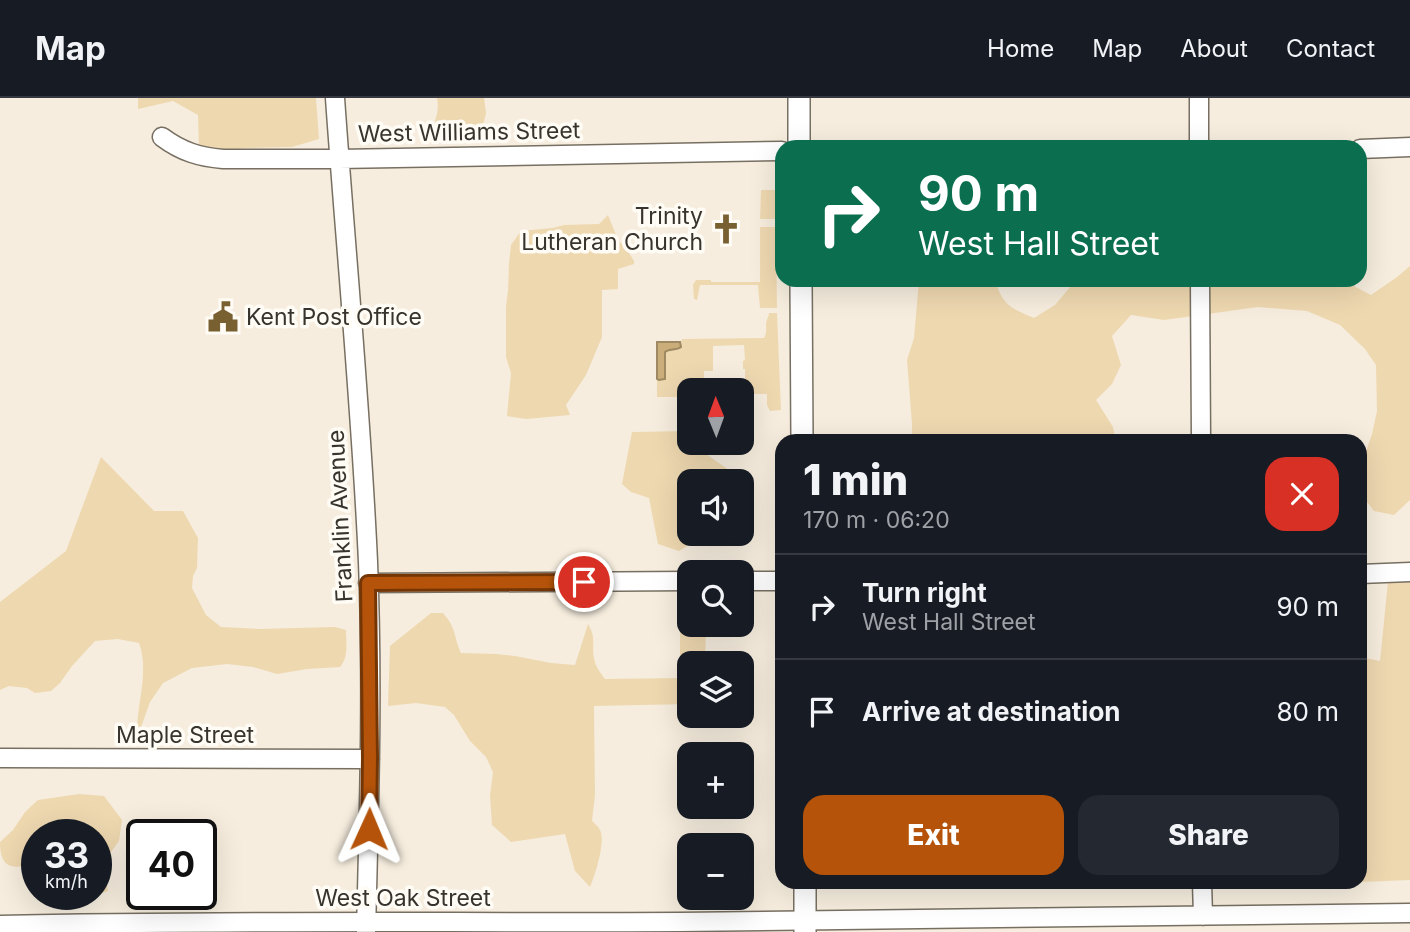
<!DOCTYPE html>
<meta charset="utf-8">
<style>
body{margin:0;font-family:Inter,sans-serif;background:#242831;color:#f1f3f6;height:100vh;display:flex;flex-direction:column;font-size:26px;white-space:nowrap}
*{box-sizing:border-box;margin:0}
p{font-size:23px;color:#9ea1a6}
.icon{flex:none;width:38px;height:38px;fill:none;stroke:currentColor;stroke-width:2;stroke-linecap:round;stroke-linejoin:round}
.map{position:relative;flex:1;overflow:hidden}
.details{position:absolute;left:775px;top:336px;width:592px;height:455px;display:flex;flex-direction:column;background:#171b24;border-radius:21px;box-shadow:0 7px 28px #0002}
.details>*{flex:none}
.top-card{position:absolute;left:775px;top:42px;width:592px;height:147px;border-radius:21px;box-shadow:0 7px 28px #0002;background:#0b6e4f;color:#fff;overflow:hidden}
.needle{width:46px;rotate:359deg}
.buttons{position:absolute;left:677px;top:280px;display:grid;gap:14px}
.buttons a{display:grid;place-items:center;width:77px;height:77px;border-radius:14px;background:#171b24;box-shadow:0 7px 28px #0002;font-size:35px}
.speed{position:absolute;left:21px;top:721px;display:flex;gap:14px;font-size:35px;font-weight:700;text-align:center}
.speed>*{display:grid;place-content:center;width:91px;height:91px;border-radius:50%;background:#171b24;box-shadow:0 7px 28px #0002;line-height:1}
.speed small{font-size:18px;font-weight:400}
.speed .limit{border:4px solid #111;border-radius:10px;background:#fff;color:#111}
.pin{position:absolute;display:grid;place-items:center;width:60px;height:60px;color:#fff;margin:-30px;border:4px solid #fff;border-radius:50%;box-shadow:0 2px 7px #0007}
.me{position:absolute;width:77px;margin:-38px;rotate:1deg;stroke-linejoin:round;filter:drop-shadow(0 0 5px #0008)}
.turn{display:flex;align-items:center;gap:24px;height:147px;padding:0 28px;font-size:32px}
.turn .icon{width:91px;height:91px;stroke-width:2.5}
.turn b{display:block;font-size:49px;line-height:60px}
.round{display:grid;place-items:center;flex:none;width:74px;height:74px;border-radius:21px;background:#242831}
.summary{display:flex;align-items:center;justify-content:space-between;height:119px;padding:0 28px}
h1{font-size:42px;font-weight:800;line-height:52px}
.action{display:flex;gap:14px;margin-top:auto;padding:14px 28px}
.action a{flex:1;height:80px;border-radius:21px;background:#b45309;color:#fff;font-size:28px;font-weight:800;line-height:80px;text-align:center}
.action a+a{background:#242831;color:#f1f3f6}
ul{padding:0;list-style:none}
li{display:flex;align-items:center;gap:21px;height:105px;padding:0 28px;border-top:2px solid #363941}
li div{flex:1}
li b{display:block;font-size:26px}
li em{font-style:normal}
header{display:flex;align-items:center;gap:42px;box-sizing:border-box;height:98px;padding:0 35px;background:#171b24;border-bottom:2px solid #363941}
header strong{font-size:33px}
nav{display:flex;gap:38px;margin-inline-start:auto;font-size:24px}
.map>svg:first-child{display:block}
.green{fill:#eed8b0}
.water{fill:#caad79;stroke:#9e8962;stroke-width:2}
.lines{fill:none;stroke-linecap:round;stroke-linejoin:round}
.minor-casing{stroke:#776f62;stroke-width:21}
.major-casing{stroke:#776f62;stroke-width:24}
.minor{stroke:#fff;stroke-width:18}
.major{stroke:#fff;stroke-width:21}
.route-casing{stroke:#753606;stroke-width:18}
.route{stroke:#b45309;stroke-width:12}
.labels{text-anchor:middle;stroke-width:7;stroke-linejoin:round;paint-order:stroke}
.street-label{font-size:23px;fill:#37342e;stroke:#fffbf5}
.poi-label{font-size:23px;fill:#37342e;stroke:#fffbf5;text-anchor:end}
</style>
<header>
<strong>Map</strong>
<nav><a>Home</a><a>Map</a><a>About</a><a>Contact</a></nav>
</header>
<div class="map">
<svg width="1410" height="834" viewBox="0 0 1410 834">
<rect width="100%" height="100%" fill="#f6edde"/>
<path class="green" d="M 138,0 L 316,0 L 319,41 L 292,49 L 245,50 L 222,53 L 199,51 L 198,17 L 173,3 L 138,11 Z
M 437,0 L 484,0 L 486,15 L 481,36 L 435,35 L 433,33 C 434,21 440,15 437,0 Z
M 761,92 L 776,92 L 776,121 L 760,121 Z
M 608,117 L 618,142 L 626,150 L 634,163 L 634,166 L 618,171 L 618,191 L 602,192 L 602,239 L 586,277 L 566,307 L 570,317 L 526,321 L 507,318 L 511,275 L 506,259 L 506,209 L 508,193 L 509,165 L 511,147 L 521,133 L 553,130 L 564,127 L 599,126 Z
M 760,129 L 776,129 L 777,210 L 760,210 L 758,187 L 700,187 L 697,202 L 694,201 L 693,187 L 696,182 L 711,182 L 711,184 L 760,184 Z
M 1410,168 L 1410,402 L 1394,417 L 1374,413 L 1360,395 L 1360,371 L 1372,336 L 1377,313 L 1376,267 L 1365,251 L 1340,227 L 1307,213 L 1258,209 L 1164,222 L 1131,217 L 1112,238 L 1121,267 L 1112,286 L 1096,302 L 1113,329 L 1116,343 L 912,343 L 912,326 L 907,262 L 914,240 L 919,182 L 995,182 C 1003,208 1011,210 1034,220 L 1055,207 L 1076,182 L 1346,182 L 1352,187 L 1371,197 L 1397,179 Z
M 769,215 L 777,215 L 781,312 L 770,313 L 767,307 L 767,296 L 745,296 L 745,288 L 743,287 L 743,281 L 745,281 L 745,271 L 743,271 L 743,263 L 745,262 L 744,247 L 713,248 L 713,273 L 704,273 L 704,292 L 690,292 L 689,299 L 657,299 L 657,281 L 659,282 L 665,281 L 665,254 C 678,246 675,259 682,241 L 764,240 C 767,235 766,231 766,226 C 766,222 769,219 769,215 Z
M 689,333 L 690,345 L 692,345 L 693,347 L 742,381 L 741,383 L 690,383 L 690,436 L 707,436 L 679,453 L 658,446 L 649,400 L 631,394 L 622,386 L 632,334 Z
M 101,359 L 154,413 L 183,413 L 198,440 L 197,470 L 193,478 L 192,490 L 206,517 L 221,529 L 259,531 L 335,529 L 346,532 C 346,544 349,559 340,569 L 307,571 L 277,576 L 253,569 L 227,566 L 192,570 L 163,585 L 150,604 L 141,629 L 137,630 C 138,602 149,572 139,545 L 118,541 L 95,543 L 72,568 L 60,585 L 51,593 L 35,595 L 27,590 L 9,588 L 0,592 L 0,504 L 66,453 Z
M 1388,484 L 1410,484 L 1410,782 L 1360,784 L 1360,559 L 1380,563 Z
M 689,509 L 690,527 L 706,527 L 705,565 L 690,565 L 689,606 L 594,608 L 595,697 L 592,723 C 595,726 598,728 600,732 C 606,743 595,778 590,789 L 575,773 L 565,736 L 511,744 L 492,727 L 490,698 L 493,674 L 486,659 L 470,643 L 454,617 L 445,609 L 416,605 L 388,608 L 390,548 L 431,515 L 443,515 C 457,531 453,537 461,555 L 497,556 L 515,558 L 551,565 L 575,567 L 588,526 C 597,541 591,545 594,560 C 595,568 600,574 605,581 L 680,580 L 680,526 L 682,510 Z
M 79,696 L 104,698 L 122,722 L 119,743 L 108,758 L 104,774 L 108,793 L 99,796 L 96,792 L 96,737 L 37,737 L 37,767 C 16,769 0,775 0,744 L 13,732 L 25,714 L 38,702 Z"/>
<path class="water" d="M 657,244 L 680,244 L 681,249 C 676,253 670,250 665,254 L 665,281 L 659,282 L 657,281 Z"/>
<g class="lines">
<g class="minor-casing">
<path id="minor" d="M 335,0 C 346,155 361,309 368,464 C 373,587 369,711 366,834
M 1199,0 L 1199,49
M 162,39 C 182,54 200,59 223,61 L 339,61 L 782,53
M 1360,51 L 1410,49
M 1200,182 L 1201,343
M 1360,476 L 1410,474
M 742,483 L 782,483
M 368,485 L 690,483
M 0,660 L 370,661
M 1202,784 L 1203,818
M 0,827 C 227,822 453,825 680,824 C 924,823 1167,819 1410,815"/>
</g>
<g class="major-casing">
<path id="major" d="M 799,0 L 799,49
M 801,182 L 802,343
M 805,784 L 805,834"/>
</g>
<use href="#minor" class="minor"/>
<use href="#major" class="major"/>
</g>
<g class="lines">
<g class="route-casing">
<path id="route" d="M 369,731 L 370,660 L 368,485 L 584,484"/>
</g>
<use href="#route" class="route"/>
</g>
<defs>
<g id="church-bare" transform="scale(2.415)"><path d="M-1.2-6h2.4v3.5h3.3v2.4h-3.3V6h-2.4V-.1h-3.3v-2.4h3.3Z" fill="#796031" stroke="#fffbf5" stroke-width="2.5" paint-order="stroke"/></g>
<g id="civic-bare" transform="scale(2.415)"><path d="M-.6-6.5H3V-4.5H.6V-3L4-1V1h2V6H-6V1h2V-1L-.6-3ZM-1.2 2.5V6h2.4V2.5Z" fill="#796031" stroke="#fffbf5" stroke-width="2.5" paint-order="stroke"/></g>
</defs>
<g fill-rule="evenodd">
<use href="#church-bare" x="726" y="131"/>
<use href="#civic-bare" x="223" y="219"/>
</g>
<g class="labels">
<g class="street-label">
<text transform="translate(469 34) rotate(-1)" y="8">West Williams Street</text>
<text transform="translate(340 418) rotate(-93)" y="8">Franklin Avenue</text>
<text x="185" y="645">Maple Street</text>
<text x="403" y="808">West Oak Street</text>
</g>
<g class="poi-label">
<text x="703" y="126">Trinity<tspan x="703" dy="26">Lutheran Church</tspan></text>
<text x="246" y="227" text-anchor="start">Kent Post Office</text>
</g>
</g>
</svg>
<div class="buttons">
<a><svg class="needle" viewBox="-14 -14 28 28"><path d="M0-13l5 13h-10z" fill="#e53935"/><path d="M0 13l5-13h-10z" fill="#9ea1a6"/></svg></a>
<a><svg class="icon" aria-label="sound" viewBox="0 0 24 24"><path d="M4 9h4l5-4v14l-5-4H4zM17 9q2 3 0 6"/></svg></a>
<a><svg class="icon" aria-label="search" viewBox="0 0 24 24"><circle cx="10" cy="10" r="6"/><path d="M15 15l6 6"/></svg></a>
<a><svg class="icon" aria-label="layers" viewBox="0 0 24 24"><path d="M12 4l9 5-9 5-9-5zM3 14l9 5 9-5"/></svg></a>
<a>+</a>
<a>−</a>
</div>
<div class="speed"><div>33<small>km/h</small></div><div class="limit">40</div></div>
<div class="pin" style="left:584px;top:484px;background:#d93025"><svg class="icon" aria-label="arrive" viewBox="0 0 24 24"><path d="M6 21V4h12l-3 4 3 4H6"/></svg></div>
<svg class="me" style="left:369px;top:731px" viewBox="-20 -20 40 40"><path d="M0-17L14 15 0 8-14 15z" fill="#b45309" stroke="#fff" stroke-width="4"/></svg>
<div class="top-card">
<div class="turn"><svg class="icon" aria-label="right" viewBox="0 0 24 24"><path d="M7 20v-9h11M14 6l5 5-5 5"/></svg><div><b>90 m</b>West Hall Street</div></div>
</div>
<section class="details">
<div class="summary"><div><h1>1 min</h1><p>170 m · 06:20</p></div><a class="round" style="background:#d93025;color:#fff"><svg class="icon" aria-label="close" viewBox="0 0 24 24"><path d="M6 6l12 12M18 6L6 18"/></svg></a></div>
<ul>
<li><svg class="icon" aria-label="right" viewBox="0 0 24 24"><path d="M7 20v-9h11M14 6l5 5-5 5"/></svg><div><b>Turn right</b><p>West Hall Street</p></div><em>90 m</em></li>
<li><svg class="icon" aria-label="arrive" viewBox="0 0 24 24"><path d="M6 21V4h12l-3 4 3 4H6"/></svg><div><b>Arrive at destination</b></div><em>80 m</em></li>
</ul>
<div class="action"><a>Exit</a><a>Share</a></div>
</section>
</div>
